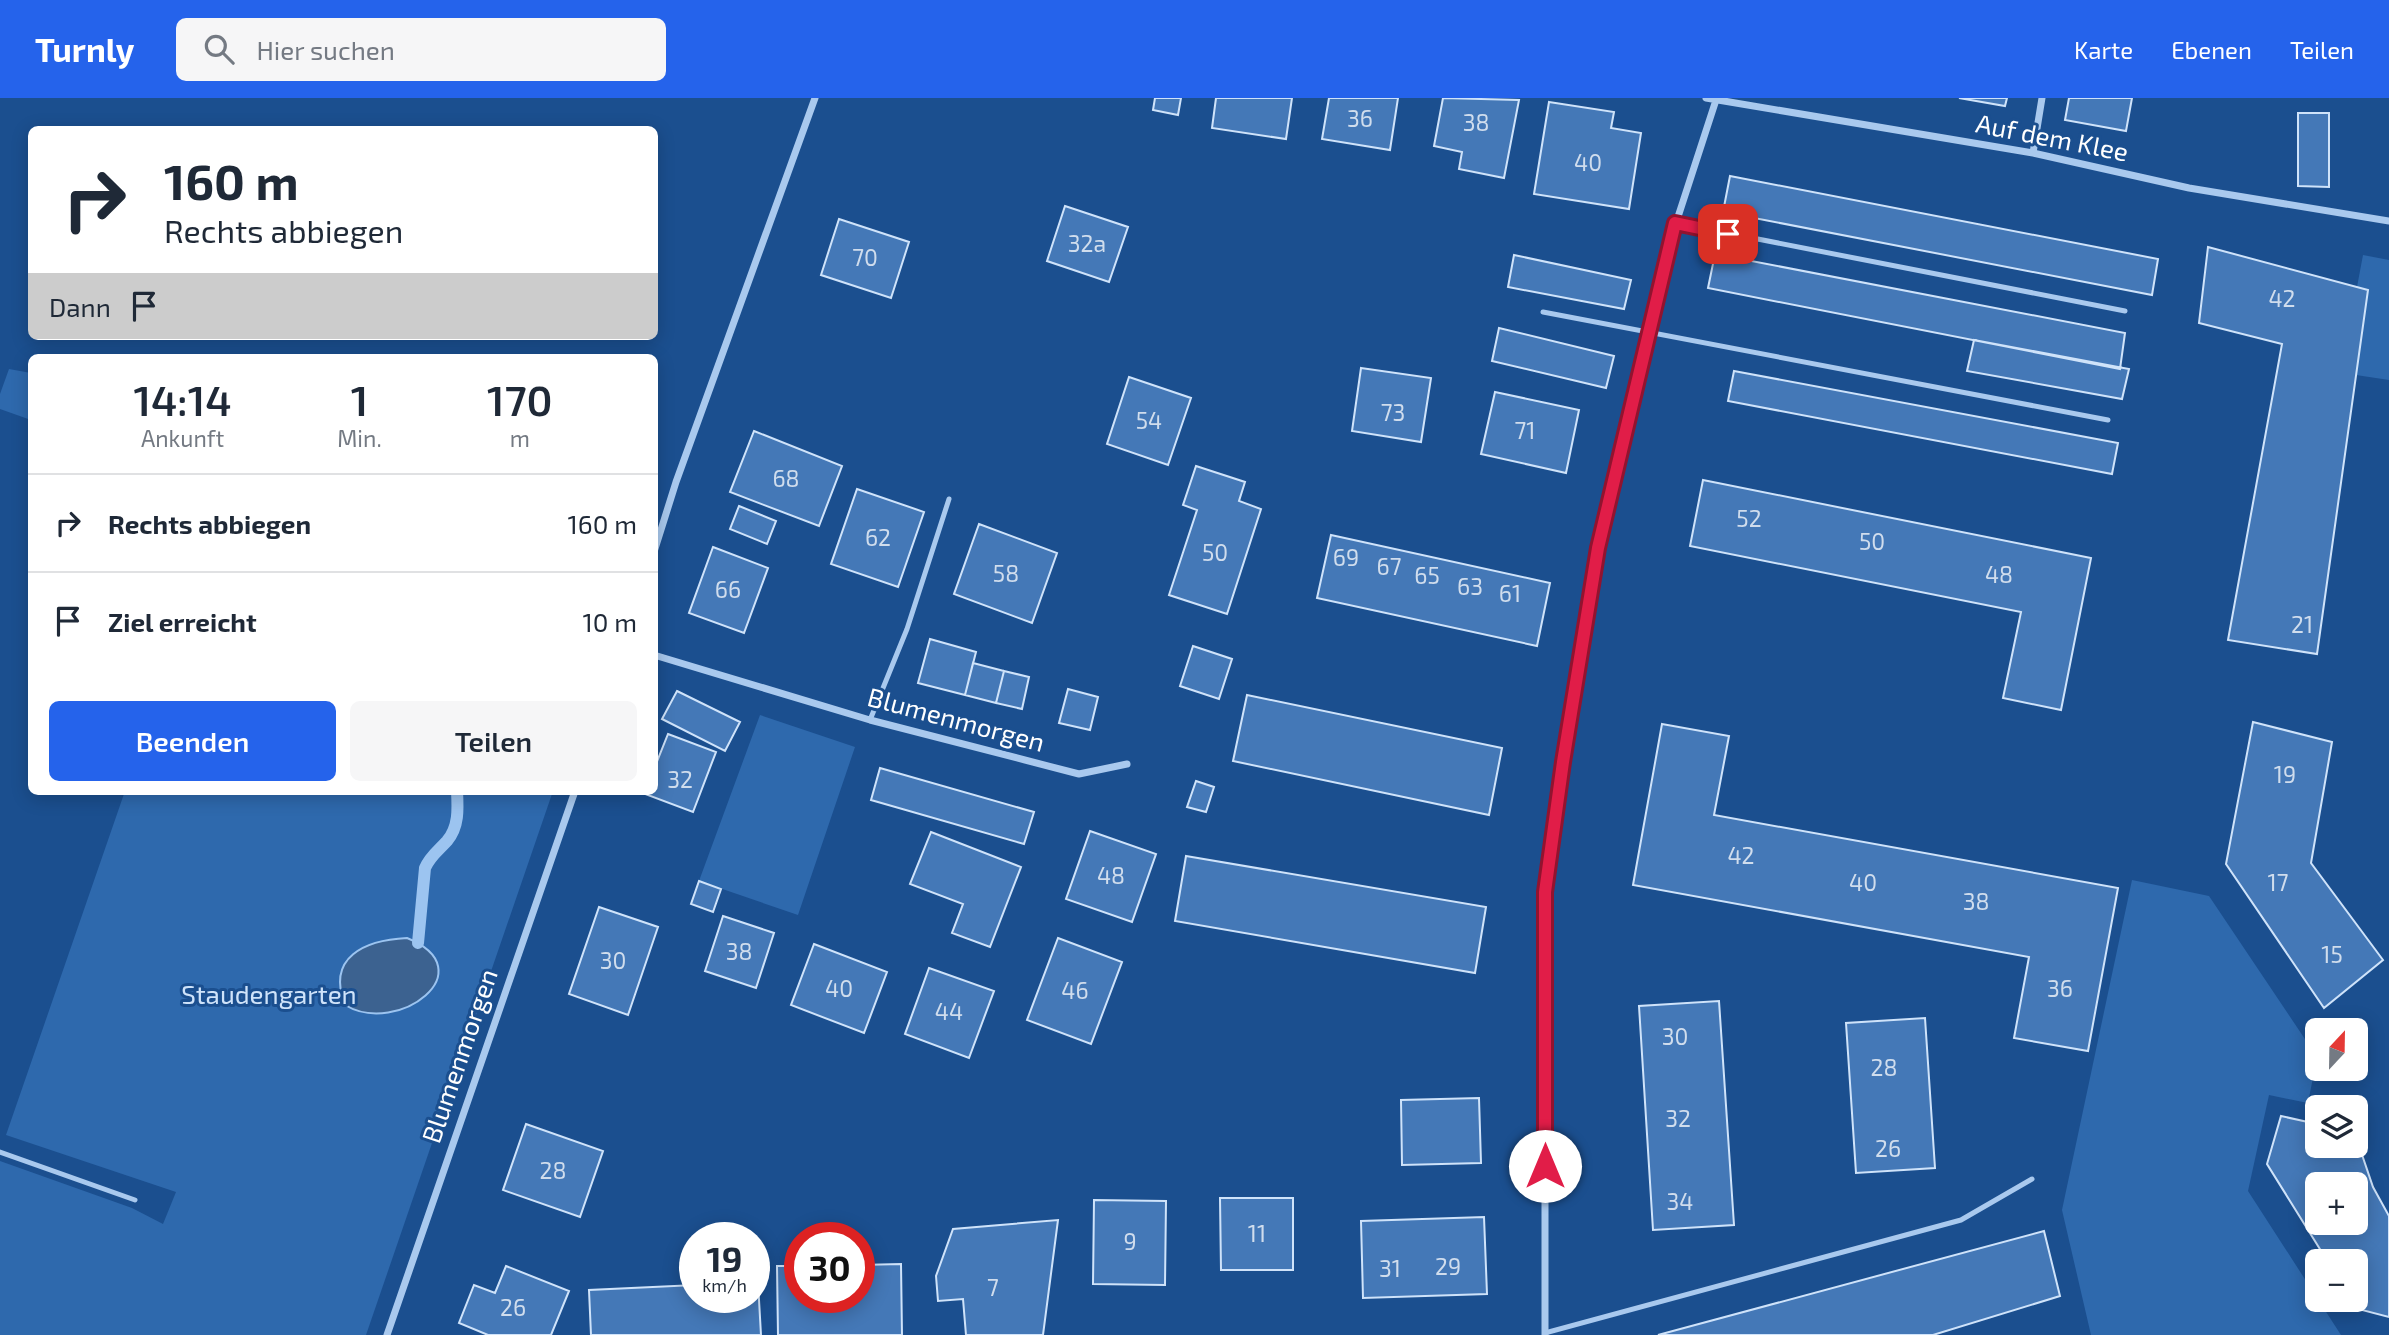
<!DOCTYPE html>
<html lang="de">
<meta charset="utf-8">
<style>
body{margin:0;font-family:"Exo 2",sans-serif;background:#f6f6f7;color:#1f2937;height:100vh;display:flex;flex-direction:column;font-size:26px;white-space:nowrap}
*{box-sizing:border-box;margin:0}
p{font-size:23px;color:#747a83}
.icon{flex:none;width:38px;height:38px;fill:none;stroke:currentColor;stroke-width:2;stroke-linecap:round;stroke-linejoin:round}
.map{position:relative;flex:1;overflow:hidden}
.drawer{position:absolute;left:28px;top:256px;width:630px;height:441px;display:flex;flex-direction:column;background:#fff;border-radius:10px;box-shadow:0 4px 18px #0003}
.drawer>*{flex:none}
.banner{position:absolute;left:28px;top:28px;width:630px;height:214px;border-radius:10px;box-shadow:0 4px 18px #0003;background:#fff;color:#1f2937;overflow:hidden}
.needle{width:46px;rotate:22deg}
.tools{position:absolute;left:2305px;top:920px;display:grid;gap:14px}
.tools a{display:grid;place-items:center;width:63px;height:63px;border-radius:10px;background:#fff;box-shadow:0 4px 18px #0003;font-size:35px}
.speed{position:absolute;left:679px;top:1124px;display:flex;gap:14px;font-size:35px;font-weight:700;text-align:center}
.speed>*{display:grid;place-content:center;width:91px;height:91px;border-radius:50%;background:#fff;box-shadow:0 4px 18px #0003;line-height:1}
.speed small{font-size:18px;font-weight:400}
.speed .limit{border:10px solid #d22;background:#fff;color:#111}
.pin{position:absolute;display:grid;place-items:center;width:60px;height:60px;color:#fff;margin:-30px;border-radius:14px;box-shadow:0 4px 10px #0006}
.me{position:absolute;width:77px;margin:-38px;rotate:0deg;stroke-linejoin:round;filter:drop-shadow(0 0 5px #0008)}
.turn{display:flex;align-items:center;gap:24px;height:147px;padding:0 21px;font-size:32px}
.turn .icon{width:91px;height:91px;stroke-width:2.5}
.turn b{display:block;font-size:49px;line-height:60px}
.then{display:flex;align-items:center;height:66px;padding:0 21px;background:#0003;gap:14px;font-size:26px}
.eta{display:flex;justify-content:space-evenly;align-items:center;height:119px;text-align:center}
.eta b{font-size:42px;font-weight:600;line-height:49px}
.action{display:flex;gap:14px;margin-top:auto;padding:14px 21px}
.action a{flex:1;height:80px;border-radius:10px;background:#2563eb;color:#fff;font-size:28px;font-weight:600;line-height:80px;text-align:center}
.action a+a{background:#f6f6f7;color:#1f2937}
ul{padding:0;list-style:none}
li{display:flex;align-items:center;gap:21px;height:98px;padding:0 21px;border-top:2px solid #e0e1e3}
li div{flex:1}
li b{display:block;font-size:26px}
li em{font-style:normal}
header{display:flex;align-items:center;gap:42px;box-sizing:border-box;height:98px;padding:0 35px;background:#2563eb;color:#fff}
header strong{font-size:33px}
nav{display:flex;gap:38px;margin-inline-start:auto;font-size:24px}
.search{width:490px;height:63px;background:#f6f6f7;display:flex;align-items:center;gap:18px;box-sizing:border-box;padding:0 24px;border-radius:10px;color:#747a83;font-size:26px}
.map>svg:first-child{display:block}
.green{fill:#2e69ad}
.water{fill:#3c6290;stroke:#9cc4f0;stroke-width:2}
.lines{fill:none;stroke-linecap:round;stroke-linejoin:round}
.stream{stroke:#9cc4f0;stroke-width:12}
.building{fill:#4478b7;stroke:#cfe3fa;stroke-width:2;fill-rule:evenodd}
.service{stroke:#a9c9ee;stroke-width:5}
.minor{stroke:#a9c9ee;stroke-width:7}
.route-casing{stroke:#92132f;stroke-width:18}
.route{stroke:#e11d48;stroke-width:12}
.labels{text-anchor:middle;stroke-width:6;stroke-linejoin:round;paint-order:stroke}
.number-label{font-size:23px;fill:#d0dded}
.street-label{font-size:26px;fill:#fff;stroke:#1b4f8f}
.park-label{font-size:26px;fill:#cfe3fa;stroke:#1b4f8f}
</style>
<header>
<strong>Turnly</strong>
<div class="search"><svg class="icon" aria-label="search" viewBox="0 0 24 24"><circle cx="10" cy="10" r="6"/><path d="M15 15l6 6"/></svg>Hier suchen</div>
<nav><a>Karte</a><a>Ebenen</a><a>Teilen</a></nav>
</header>
<div class="map">
<svg width="2389" height="1237" viewBox="0 0 2389 1237">
<rect width="100%" height="100%" fill="#1b4f8f"/>
<path class="green" d="M 2363,157 L 2389,162 L 2389,282 L 2356,277 L 2368,192 L 2357,189 Z
M 9,271 L 31,275 L 31,322 L 0,311 L 0,296 Z
M 760,617 L 855,649 L 798,817 L 699,783 Z
M 125,693 L 553,693 L 366,1237 L 0,1237 L 0,1063 L 132,1110 L 163,1126 L 176,1094 L 6,1037 Z
M 2132,782 L 2209,798 L 2317,959 L 2308,1005 L 2269,997 L 2248,1093 L 2341,1237 L 2091,1237 L 2062,1112 Z"/>
<path class="water" d="M 407,840 C 486,872 398,939 345,907 C 326,859 365,842 407,840 Z"/>
<g class="lines">
<path class="stream" d="M 418,845 L 425,770 C 430,758 438,753 447,743 C 459,729 458,711 457,693"/>
</g>
<path class="building" d="M 1155,0 L 1181,0 L 1178,17 L 1153,12 Z
M 1216,0 L 1292,0 L 1286,41 L 1212,30 Z
M 1329,0 L 1398,0 L 1390,52 L 1322,41 Z
M 1443,0 L 1519,2 L 1504,80 L 1459,71 L 1462,54 L 1434,48 Z
M 1959,0 L 2007,0 L 2005,8 Z
M 2069,0 L 2132,0 L 2126,33 L 2065,22 Z
M 1549,4 L 1614,14 L 1611,30 L 1641,35 L 1629,111 L 1534,96 Z
M 2298,15 L 2329,15 L 2329,89 L 2298,88 Z
M 1730,78 L 2158,161 L 2152,197 L 1723,114 Z
M 1065,108 L 1128,129 L 1109,184 L 1047,163 Z
M 839,121 L 909,144 L 891,200 L 821,177 Z
M 2208,149 L 2368,192 L 2317,556 L 2228,542 L 2282,246 L 2199,225 Z
M 1715,156 L 2125,235 L 2120,271 L 1708,190 Z
M 1514,157 L 1631,182 L 1624,211 L 1508,189 Z
M 1499,230 L 1614,258 L 1606,290 L 1492,263 Z
M 1974,242 L 2129,271 L 2122,301 L 1967,273 Z
M 1361,270 L 1431,280 L 1421,344 L 1352,333 Z
M 1734,273 L 2118,345 L 2112,376 L 1728,303 Z
M 1129,279 L 1191,300 L 1168,367 L 1107,346 Z
M 1495,294 L 1579,312 L 1566,375 L 1481,356 Z
M 754,333 L 842,368 L 819,428 L 730,394 Z
M 1196,368 L 1245,384 L 1239,403 L 1261,411 L 1227,516 L 1169,497 L 1197,412 L 1183,407 Z
M 1703,382 L 2091,460 L 2061,612 L 2003,600 L 2021,514 L 1690,448 Z
M 857,391 L 924,414 L 898,489 L 831,466 Z
M 739,408 L 776,423 L 767,446 L 730,431 Z
M 979,426 L 1057,455 L 1032,525 L 954,496 Z
M 1331,437 L 1550,485 L 1537,548 L 1317,500 Z
M 713,449 L 768,470 L 744,535 L 689,515 Z
M 930,541 L 976,554 L 965,597 L 918,585 Z
M 1193,548 L 1232,561 L 1219,601 L 1180,588 Z
M 973,565 L 1004,573 L 996,605 L 965,597 Z
M 1004,573 L 1029,579 L 1022,611 L 996,605 Z
M 1068,591 L 1098,599 L 1090,632 L 1059,625 Z
M 677,593 L 740,624 L 725,653 L 662,621 Z
M 1247,597 L 1502,650 L 1489,717 L 1233,663 Z
M 2253,624 L 2332,644 L 2311,765 L 2383,862 L 2324,910 L 2226,766 Z
M 1662,626 L 1729,638 L 1714,717 L 2118,790 L 2088,953 L 2014,940 L 2029,859 L 1633,787 Z
M 668,636 L 716,654 L 693,714 L 645,696 L 646,693 L 654,693 L 654,671 Z
M 880,670 L 1034,714 L 1024,746 L 871,702 Z
M 1196,683 L 1214,689 L 1206,714 L 1187,709 Z
M 1090,733 L 1156,756 L 1132,824 L 1066,801 Z
M 931,734 L 1021,769 L 990,849 L 952,835 L 963,806 L 910,786 Z
M 1186,758 L 1486,809 L 1475,875 L 1175,823 Z
M 699,783 L 721,791 L 713,814 L 691,806 Z
M 599,809 L 658,829 L 628,917 L 569,896 Z
M 723,818 L 774,835 L 756,890 L 705,873 Z
M 1058,840 L 1122,864 L 1091,946 L 1027,922 Z
M 814,846 L 887,874 L 864,935 L 791,907 Z
M 929,870 L 994,893 L 969,960 L 905,936 Z
M 1719,903 L 1734,1127 L 1653,1132 L 1639,908 Z
M 1925,920 L 1935,1070 L 1856,1075 L 1846,925 Z
M 1479,1000 L 1481,1065 L 1402,1067 L 1401,1002 Z
M 2281,1018 L 2317,1026 L 2317,1048 L 2356,1048 L 2356,1039 L 2373,1089 L 2389,1118 L 2389,1219 L 2358,1211 L 2352,1202 L 2356,1202 L 2356,1164 L 2328,1164 L 2267,1066 ZM 2317,1087 L 2356,1087 L 2356,1125 L 2317,1125 Z
M 526,1026 L 603,1053 L 580,1119 L 503,1092 Z
M 1220,1100 L 1293,1100 L 1293,1172 L 1221,1172 Z
M 1094,1102 L 1166,1103 L 1165,1187 L 1093,1186 Z
M 1484,1119 L 1487,1196 L 1363,1200 L 1361,1123 Z
M 1058,1122 L 1043,1237 L 966,1237 L 963,1201 L 938,1203 L 936,1178 L 953,1131 Z
M 2044,1133 L 2060,1198 L 1933,1237 L 1658,1237 Z
M 901,1166 L 902,1237 L 778,1237 L 777,1168 L 800,1168 L 800,1199 L 859,1199 L 859,1167 Z
M 506,1168 L 569,1193 L 551,1237 L 488,1237 L 459,1225 L 474,1187 L 495,1195 Z
M 754,1184 L 758,1184 L 761,1237 L 591,1237 L 589,1192 L 695,1187 L 695,1199 L 754,1199 Z"/>
<g class="lines">
<path class="service" d="M 1676,125 L 2125,213
M 1543,214 L 2108,322
M 870,622 L 907,531 L 949,401
M 0,1054 L 135,1102
M 1545,1235 L 1961,1122 L 2032,1081"/>
<path class="minor" d="M 1706,0 L 2033,55 L 2189,90 L 2389,123
M 2033,55 L 2042,0
M 654,454 L 676,384 L 815,0
M 654,557 L 870,622 L 1079,676 L 1127,666
M 387,1237 L 575,693
M 1545,1237 L 1545,794 L 1567,638 L 1598,450 L 1648,232 L 1676,125 L 1716,2"/>
</g>
<g class="lines">
<g class="route-casing">
<path id="route" d="M 1545,1068 L 1545,794 L 1563,664 L 1598,450 L 1675,125 L 1728,136"/>
</g>
<use href="#route" class="route"/>
</g>
<g class="labels">
<g class="number-label">
<text x="1360" y="29">36</text>
<text x="1476" y="33">38</text>
<text x="1588" y="73">40</text>
<text x="1087" y="154">32a</text>
<text x="865" y="168">70</text>
<text x="2282" y="209">42</text>
<text x="1393" y="323">73</text>
<text x="1149" y="331">54</text>
<text x="1525" y="341">71</text>
<text x="786" y="389">68</text>
<text x="1749" y="429">52</text>
<text x="878" y="448">62</text>
<text x="1872" y="452">50</text>
<text x="1215" y="463">50</text>
<text x="1346" y="468">69</text>
<text x="1389" y="477">67</text>
<text x="1006" y="484">58</text>
<text x="1999" y="485">48</text>
<text x="1427" y="486">65</text>
<text x="1470" y="497">63</text>
<text x="728" y="500">66</text>
<text x="1510" y="504">61</text>
<text x="2302" y="535">21</text>
<text x="2285" y="685">19</text>
<text x="680" y="690">32</text>
<text x="1741" y="766">42</text>
<text x="1111" y="786">48</text>
<text x="1863" y="793">40</text>
<text x="2278" y="793">17</text>
<text x="1976" y="812">38</text>
<text x="739" y="862">38</text>
<text x="2332" y="865">15</text>
<text x="613" y="871">30</text>
<text x="839" y="899">40</text>
<text x="2060" y="899">36</text>
<text x="1075" y="901">46</text>
<text x="949" y="922">44</text>
<text x="1675" y="947">30</text>
<text x="1884" y="978">28</text>
<text x="1678" y="1029">32</text>
<text x="1888" y="1059">26</text>
<text x="553" y="1081">28</text>
<text x="1680" y="1112">34</text>
<text x="1257" y="1144">11</text>
<text x="1130" y="1152">9</text>
<text x="1448" y="1177">29</text>
<text x="1390" y="1179">31</text>
<text x="993" y="1198">7</text>
<text x="513" y="1218">26</text>
</g>
<g class="street-label">
<text transform="translate(2052 40) rotate(11)" y="9">Auf dem Klee</text>
<text transform="translate(956 622) rotate(15)" y="9">Blumenmorgen</text>
<text transform="translate(460 958) rotate(-71)" y="9">Blumenmorgen</text>
</g>
<g class="park-label">
<text x="269" y="906">Staudengarten</text>
</g>
</g>
</svg>
<div class="tools">
<a><svg class="needle" viewBox="-14 -14 28 28"><path d="M0-13l5 13h-10z" fill="#e53935"/><path d="M0 13l5-13h-10z" fill="#747a83"/></svg></a>
<a><svg class="icon" aria-label="layers" viewBox="0 0 24 24"><path d="M12 4l9 5-9 5-9-5zM3 14l9 5 9-5"/></svg></a>
<a>+</a>
<a>−</a>
</div>
<div class="speed"><div>19<small>km/h</small></div><div class="limit">30</div></div>
<div class="pin" style="left:1728px;top:136px;background:#d93025"><svg class="icon" aria-label="arrive" viewBox="0 0 24 24"><path d="M6 21V4h12l-3 4 3 4H6"/></svg></div>
<svg class="me" style="left:1545px;top:1068px" viewBox="-20 -20 40 40"><circle r="19" fill="#fff"/><path d="M0-13L10 11 0 6-10 11z" fill="#e11d48"/></svg>
<div class="banner">
<div class="turn"><svg class="icon" aria-label="right" viewBox="0 0 24 24"><path d="M7 20v-9h11M14 6l5 5-5 5"/></svg><div><b>160 m</b>Rechts abbiegen</div></div>
<div class="then">Dann<svg class="icon" aria-label="arrive" viewBox="0 0 24 24"><path d="M6 21V4h12l-3 4 3 4H6"/></svg></div>
</div>
<section class="drawer">
<div class="eta">
<div><b>14:14</b><p>Ankunft</p></div>
<div><b>1</b><p>Min.</p></div>
<div><b>170</b><p>m</p></div>
</div>
<ul>
<li><svg class="icon" aria-label="right" viewBox="0 0 24 24"><path d="M7 20v-9h11M14 6l5 5-5 5"/></svg><div><b>Rechts abbiegen</b></div><em>160 m</em></li>
<li><svg class="icon" aria-label="arrive" viewBox="0 0 24 24"><path d="M6 21V4h12l-3 4 3 4H6"/></svg><div><b>Ziel erreicht</b></div><em>10 m</em></li>
</ul>
<div class="action"><a>Beenden</a><a>Teilen</a></div>
</section>
</div>
